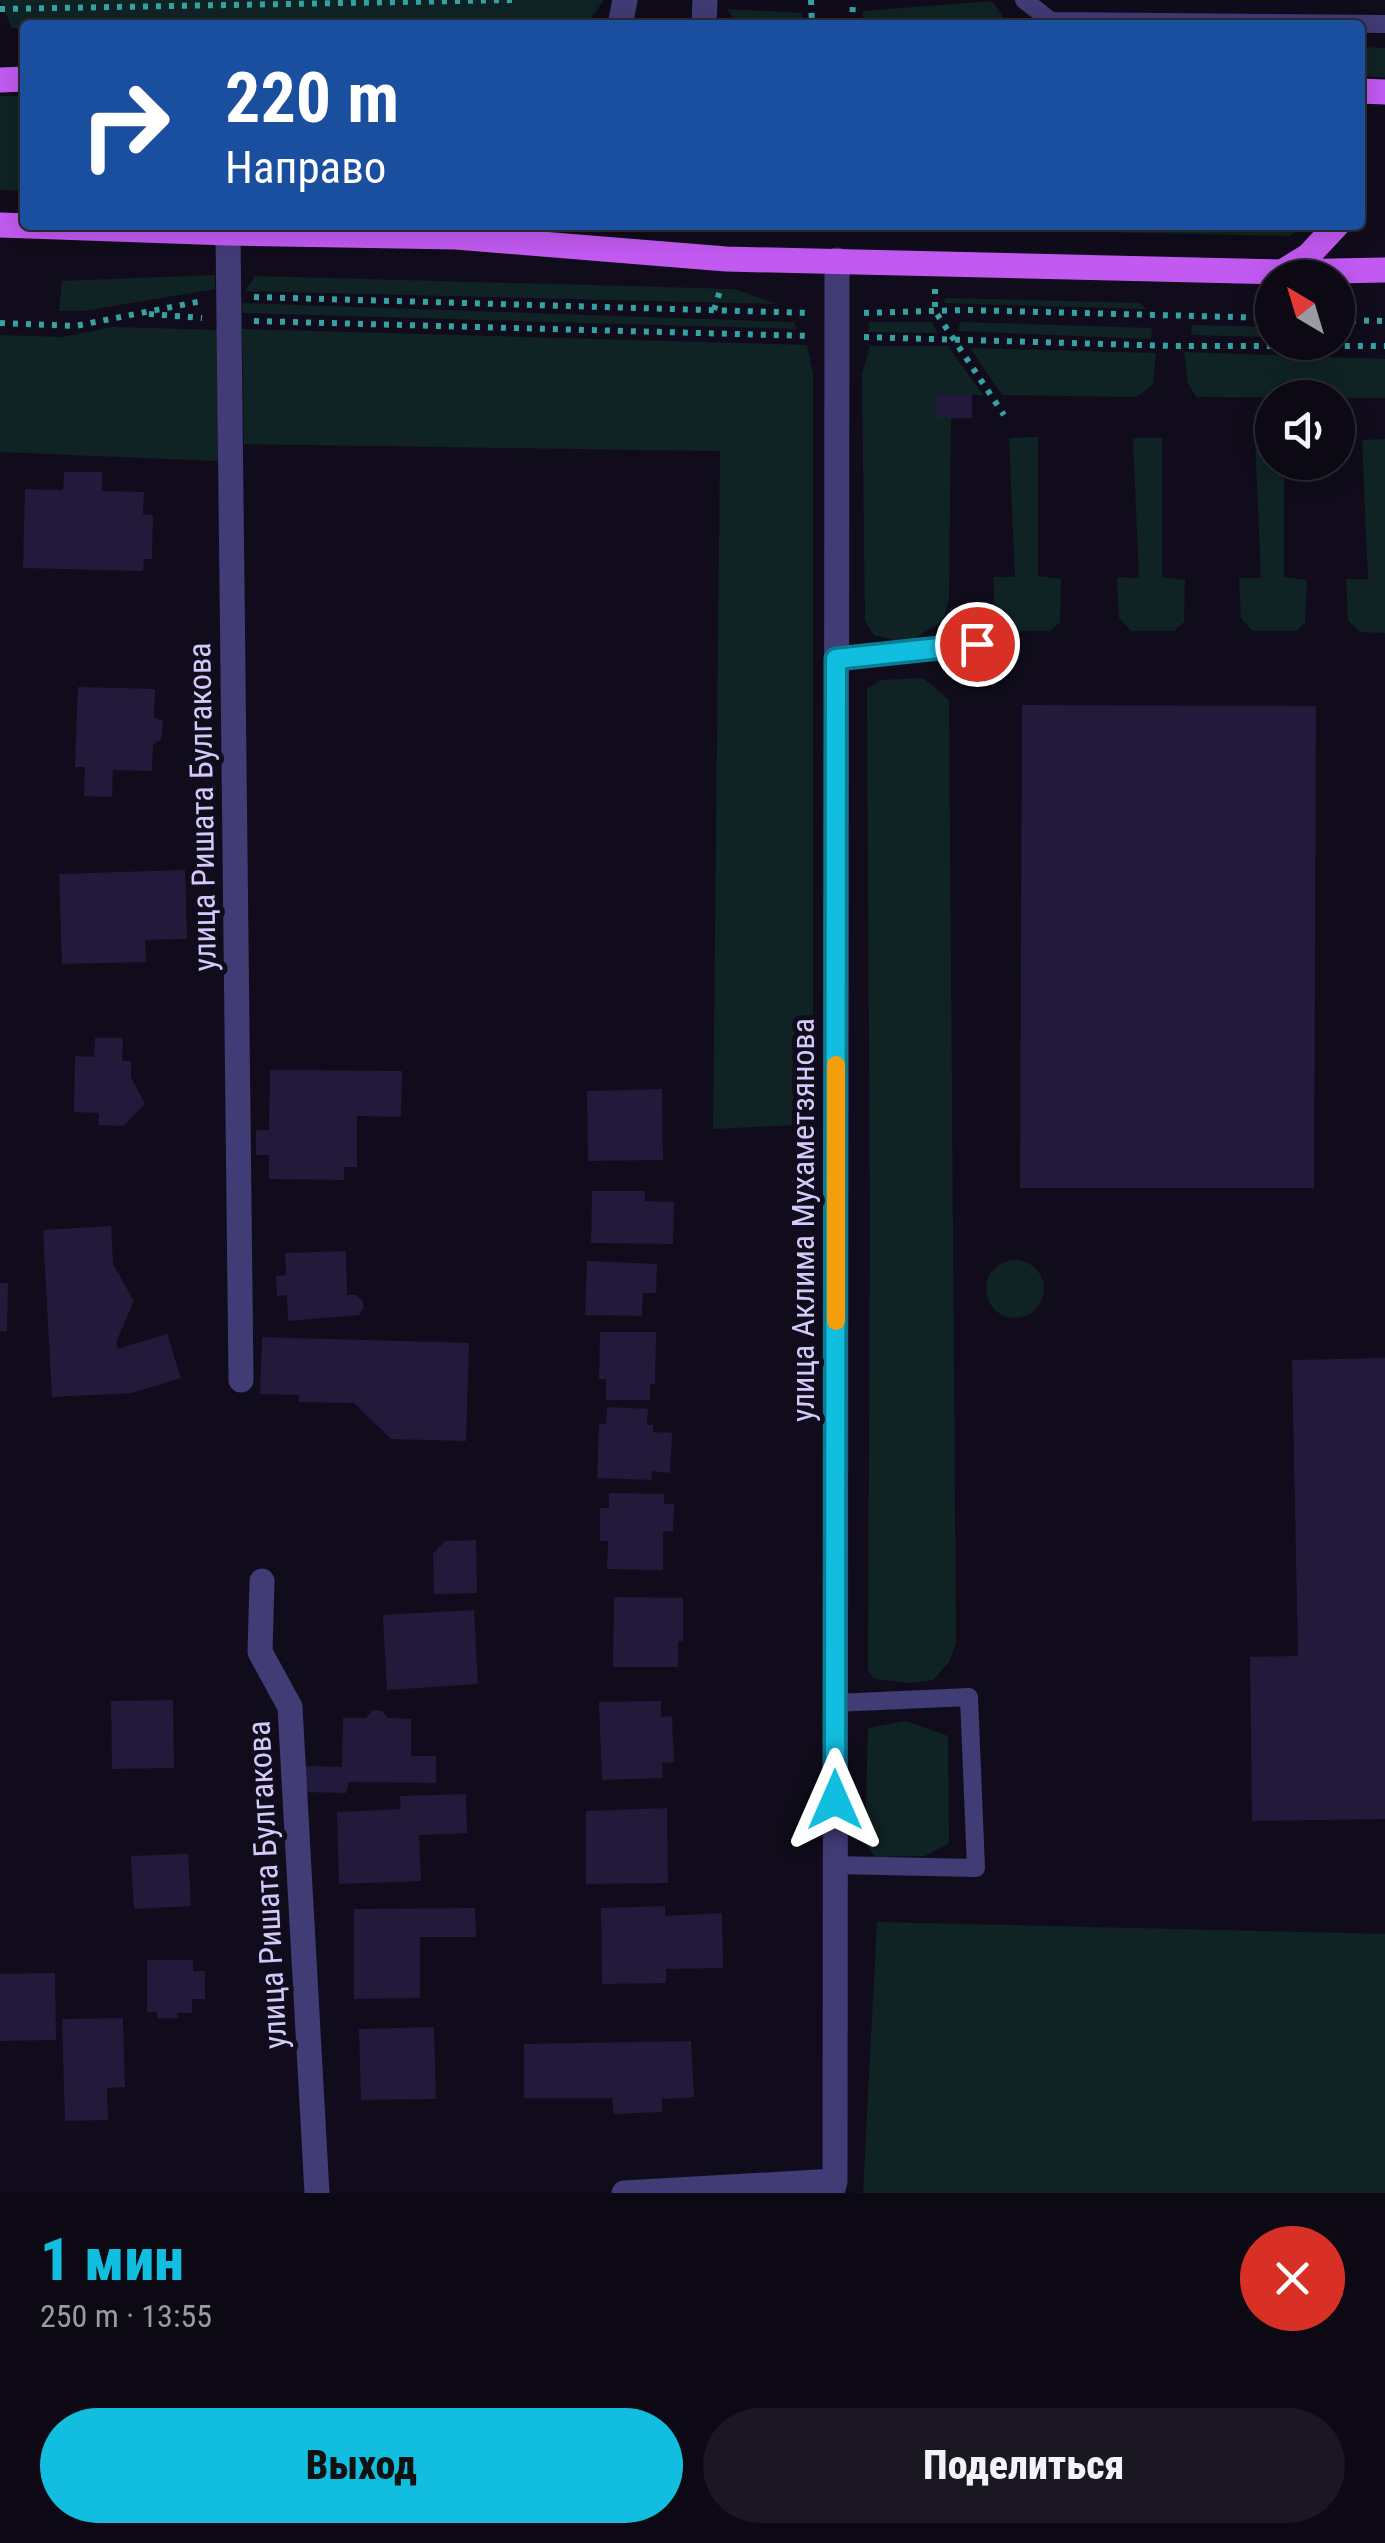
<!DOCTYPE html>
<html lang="ru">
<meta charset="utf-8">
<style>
body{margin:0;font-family:"Roboto Condensed",sans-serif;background:#1a1722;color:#f1f3f6;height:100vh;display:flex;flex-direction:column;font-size:38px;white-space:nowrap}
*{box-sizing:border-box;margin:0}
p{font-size:32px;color:#9a9aa0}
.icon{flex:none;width:55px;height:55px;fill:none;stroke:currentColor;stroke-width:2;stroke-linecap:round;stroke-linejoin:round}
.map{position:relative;height:2193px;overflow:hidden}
.sheet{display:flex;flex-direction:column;background:#0c0914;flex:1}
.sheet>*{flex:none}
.top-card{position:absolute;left:20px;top:20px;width:1345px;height:210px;border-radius:10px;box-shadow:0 5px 25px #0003,0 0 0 2px #2c2a34;background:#1a4fa0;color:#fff;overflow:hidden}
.needle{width:65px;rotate:322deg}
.fabs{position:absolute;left:1255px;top:260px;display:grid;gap:20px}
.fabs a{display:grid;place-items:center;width:100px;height:100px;border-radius:50%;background:#0c0914;box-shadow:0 5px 25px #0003,0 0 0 2px #2c2a34;font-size:50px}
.pin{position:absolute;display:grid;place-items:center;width:85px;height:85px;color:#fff;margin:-42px;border:5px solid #fff;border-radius:50%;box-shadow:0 2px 10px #0007}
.me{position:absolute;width:110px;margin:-55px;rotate:0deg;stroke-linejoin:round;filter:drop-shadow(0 0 8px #0008)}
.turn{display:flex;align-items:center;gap:35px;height:210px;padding:0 40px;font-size:45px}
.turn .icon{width:130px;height:130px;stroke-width:2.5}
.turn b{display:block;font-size:70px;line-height:85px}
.round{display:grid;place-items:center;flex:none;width:105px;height:105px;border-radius:52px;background:#1a1722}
.head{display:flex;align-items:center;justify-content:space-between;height:170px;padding:0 40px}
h1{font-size:60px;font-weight:800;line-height:75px;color:#12bedf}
.primary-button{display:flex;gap:20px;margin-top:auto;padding:20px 40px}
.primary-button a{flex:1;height:115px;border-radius:60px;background:#12bedf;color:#111;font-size:40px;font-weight:800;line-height:115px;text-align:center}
.primary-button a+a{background:#1a1722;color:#f1f3f6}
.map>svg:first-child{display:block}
.green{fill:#102324}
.building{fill:#221a3a}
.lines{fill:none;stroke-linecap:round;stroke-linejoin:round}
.path{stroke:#36a3a3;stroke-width:6;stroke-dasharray:5 8;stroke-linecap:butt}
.service{stroke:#413b76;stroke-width:18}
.minor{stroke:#413b76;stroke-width:25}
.tertiary{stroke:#413b76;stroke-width:25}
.primary{stroke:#c25af2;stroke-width:25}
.route-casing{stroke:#0c7c91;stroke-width:25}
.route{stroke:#12bedf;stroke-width:18}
.slow{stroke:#f59e0b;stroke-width:18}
.labels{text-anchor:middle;stroke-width:10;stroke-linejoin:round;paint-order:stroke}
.street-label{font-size:32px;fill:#d3cafb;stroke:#100c1b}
</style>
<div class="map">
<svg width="1385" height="2193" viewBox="0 0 1385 2193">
<rect width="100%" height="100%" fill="#100c1b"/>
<path class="green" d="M 0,0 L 604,0 L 586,25 L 25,25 L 25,28 L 12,28 Z
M 992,1 L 1008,25 L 863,25 L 863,11 Z
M 727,9 L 802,13 L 802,25 L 738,25 Z
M 1360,47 L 1385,48 L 1385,77 L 1360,76 Z
M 0,96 L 25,96 L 25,191 L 0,190 Z
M 761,225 L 1304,225 L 1290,236 Z
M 215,275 L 215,289 L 84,311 L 59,311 L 62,281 Z
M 255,276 L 735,289 L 776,304 L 245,291 Z
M 945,298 L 1140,303 L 1146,309 L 944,303 Z
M 243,303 L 794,322 L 796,329 L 242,313 Z
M 869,322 L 932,322 L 937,333 L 868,332 Z
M 960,322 L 1152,328 L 1151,339 L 958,331 Z
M 1192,325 L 1272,327 L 1272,337 L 1191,335 Z
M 112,327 L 220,330 L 218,461 L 0,452 L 0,335 L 63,337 Z
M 242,329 L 807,345 L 813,374 L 813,1117 L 798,1125 L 713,1129 L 720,451 L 244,444 Z
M 870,346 L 948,346 L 983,395 L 936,394 L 936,417 L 951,418 L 949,597 L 943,621 L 907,643 L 874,635 L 865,621 L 862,374 Z
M 970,348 L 1156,353 L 1153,385 L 1136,397 L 1002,395 Z
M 1184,352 L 1385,359 L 1385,398 L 1197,397 L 1188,384 Z
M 1038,437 L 1038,576 L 1061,579 L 1060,622 L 1050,631 L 1007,631 L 995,617 L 993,577 L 1015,577 L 1009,438 Z
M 1133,438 L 1162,438 L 1162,577 L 1185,580 L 1184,622 L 1174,631 L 1131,631 L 1119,618 L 1117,577 L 1139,578 Z
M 1272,438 L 1272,462 L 1284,463 L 1284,577 L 1307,580 L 1305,623 L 1296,631 L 1253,631 L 1241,618 L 1239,578 L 1261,578 L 1255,439 Z
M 1385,439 L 1385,633 L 1360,632 L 1348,620 L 1346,579 L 1368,579 L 1362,440 Z
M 923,678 L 949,700 L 956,1642 L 950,1661 L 933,1680 L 911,1683 L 874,1679 L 868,1671 L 870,1227 L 867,689 L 881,680 Z
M986 1289a29 29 0 1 1 58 0a29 29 0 1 1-58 0Z
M 906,1721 L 948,1736 L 949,1843 L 925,1856 L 875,1857 L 865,1843 L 868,1728 Z
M 877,1922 L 1385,1934 L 1385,2193 L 863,2193 Z"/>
<path class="building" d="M 936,394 L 972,394 L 972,418 L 936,418 Z
M 64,472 L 102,472 L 102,491 L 144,492 L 143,514 L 153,515 L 152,559 L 144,559 L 143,571 L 23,568 L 25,489 L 63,490 Z
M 78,687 L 155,689 L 154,717 L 163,721 L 161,740 L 153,744 L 152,771 L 113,770 L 112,797 L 84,796 L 85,767 L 75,767 Z
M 1022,705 L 1316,706 L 1314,1188 L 1020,1188 Z
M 185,870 L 187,939 L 145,940 L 146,962 L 62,964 L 59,874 Z
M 95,1038 L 123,1038 L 122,1061 L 131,1061 L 131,1077 L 145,1104 L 123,1126 L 98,1125 L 99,1113 L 74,1112 L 75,1056 L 94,1057 Z
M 270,1070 L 402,1071 L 401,1117 L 357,1116 L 357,1167 L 344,1167 L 344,1180 L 269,1179 L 269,1155 L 256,1155 L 256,1130 L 269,1130 Z
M 662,1089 L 663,1160 L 588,1161 L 587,1091 Z
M 592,1191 L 645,1191 L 645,1201 L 674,1202 L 673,1244 L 591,1243 Z
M 111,1226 L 113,1264 L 134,1301 L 117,1340 L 117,1349 L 167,1334 L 181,1378 L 132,1393 L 52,1397 L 43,1230 Z
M 346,1251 L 347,1295 L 356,1295 L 362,1300 L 364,1308 L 359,1315 L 288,1321 L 287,1295 L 277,1296 L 276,1276 L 286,1275 L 285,1253 Z
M 587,1261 L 657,1264 L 656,1293 L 643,1293 L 642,1316 L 585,1315 Z
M 0,1283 L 8,1283 L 7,1331 L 0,1331 Z
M 600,1332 L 656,1332 L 655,1384 L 650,1384 L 650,1400 L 606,1400 L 606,1379 L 599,1379 Z
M 262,1337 L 469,1343 L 466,1441 L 391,1439 L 354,1403 L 299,1402 L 299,1395 L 260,1394 Z
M 1385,1358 L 1385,1819 L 1252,1821 L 1250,1657 L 1298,1656 L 1292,1360 Z
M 607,1407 L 648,1409 L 647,1425 L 653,1425 L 653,1432 L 672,1433 L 670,1473 L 652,1471 L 651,1480 L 597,1478 L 599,1424 L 606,1424 Z
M 609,1493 L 664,1494 L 664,1504 L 674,1504 L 673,1532 L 663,1531 L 663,1570 L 607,1569 L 608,1541 L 600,1541 L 600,1508 L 609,1508 Z
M 476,1540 L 477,1593 L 434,1594 L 433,1554 L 445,1541 Z
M 614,1597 L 683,1598 L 683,1642 L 678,1641 L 678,1667 L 613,1667 Z
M 474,1610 L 478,1684 L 387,1690 L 383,1615 Z
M 173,1700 L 174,1768 L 112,1769 L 111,1701 Z
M 661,1701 L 661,1717 L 672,1716 L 674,1762 L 662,1763 L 663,1778 L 602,1780 L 599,1702 Z
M 373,1710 L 382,1711 L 388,1718 L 411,1719 L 411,1756 L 436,1756 L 436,1783 L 349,1782 L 346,1793 L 303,1792 L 303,1766 L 342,1767 L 343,1718 L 366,1718 Z
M 466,1794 L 467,1833 L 419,1835 L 421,1881 L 339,1884 L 337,1812 L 401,1809 L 400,1796 Z
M 667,1808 L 668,1883 L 586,1884 L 586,1811 Z
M 188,1854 L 191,1906 L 134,1909 L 131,1856 Z
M 665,1906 L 665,1916 L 722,1913 L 723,1968 L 666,1969 L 666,1983 L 602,1984 L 601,1908 Z
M 475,1908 L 476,1937 L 420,1937 L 420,1998 L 354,1999 L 354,1909 Z
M 147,1960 L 193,1960 L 193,1971 L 205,1971 L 205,1999 L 192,1999 L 192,2013 L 177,2013 L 178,2018 L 157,2018 L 157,2012 L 147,2012 Z
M 55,1973 L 56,2040 L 0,2041 L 0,1974 Z
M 123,2018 L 125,2087 L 107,2088 L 108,2120 L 65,2121 L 62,2019 Z
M 434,2027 L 436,2099 L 361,2100 L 359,2029 Z
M 691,2041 L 694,2097 L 662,2099 L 662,2112 L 614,2114 L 612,2098 L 524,2098 L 524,2044 Z"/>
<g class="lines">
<path class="path" d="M 811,0 L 812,25
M 0,9 L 515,0
M 852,25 L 853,0
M 935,289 L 935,311 L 1004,415
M 254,297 L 811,313
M 714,310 L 721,287
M 864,313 L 966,310 L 1272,318
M 149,314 L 202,318
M 1338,320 L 1385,321
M 254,321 L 811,336
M 0,323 L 75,326 L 202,301
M 864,337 L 1175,346 L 1385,346"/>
<path class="service" d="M 1024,0 L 1051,21 L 1385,24
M 836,659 L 977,644
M 835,1865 L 976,1868 L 969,1697 L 835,1703"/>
<path class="minor" d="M 228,233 L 241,1380
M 262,1581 L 260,1652 L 290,1707 L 317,2193
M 624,2193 L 835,2181
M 832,2193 L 835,2181 L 837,260"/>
<path class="tertiary" d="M 620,25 L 625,0
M 704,25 L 705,0"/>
<path class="primary" d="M 0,80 L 25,79
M 1360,91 L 1385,92
M 0,225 L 228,233 L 456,237 L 726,259 L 1282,272 L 1385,270
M 1282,272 L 1308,256 L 1337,225"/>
</g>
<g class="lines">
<g class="route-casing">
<path id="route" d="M 835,1800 L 836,659 L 977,644"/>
</g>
<use href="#route" class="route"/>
<path class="slow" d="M 836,1321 L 836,1065"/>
</g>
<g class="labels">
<g class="street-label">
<text transform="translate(202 807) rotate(-91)" y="11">улица Ришата Булгакова</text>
<text transform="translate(803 1220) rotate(-90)" y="11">улица Аклима Мухаметзянова</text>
<text transform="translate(267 1885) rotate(-93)" y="11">улица Ришата Булгакова</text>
</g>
</g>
</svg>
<div class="fabs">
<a><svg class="needle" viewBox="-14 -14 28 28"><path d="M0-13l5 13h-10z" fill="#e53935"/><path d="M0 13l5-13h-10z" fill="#9a9aa0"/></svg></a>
<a><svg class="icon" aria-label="sound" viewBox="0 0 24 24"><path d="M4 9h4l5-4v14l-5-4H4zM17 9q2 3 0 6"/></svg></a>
</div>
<div class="pin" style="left:977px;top:644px;background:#d93025"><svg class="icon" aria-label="arrive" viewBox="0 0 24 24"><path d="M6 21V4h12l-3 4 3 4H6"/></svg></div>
<svg class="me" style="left:835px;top:1800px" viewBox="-20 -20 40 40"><path d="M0-17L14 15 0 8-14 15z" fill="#12bedf" stroke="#fff" stroke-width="4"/></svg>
<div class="top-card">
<div class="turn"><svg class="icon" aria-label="right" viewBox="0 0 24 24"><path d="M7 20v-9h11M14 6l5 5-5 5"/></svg><div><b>220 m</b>Направо</div></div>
</div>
</div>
<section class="sheet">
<div class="head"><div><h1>1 мин</h1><p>250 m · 13:55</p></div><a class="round" style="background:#d93025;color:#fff"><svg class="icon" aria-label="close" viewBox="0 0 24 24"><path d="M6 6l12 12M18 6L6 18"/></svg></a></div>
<div class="primary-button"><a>Выход</a><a>Поделиться</a></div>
</section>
